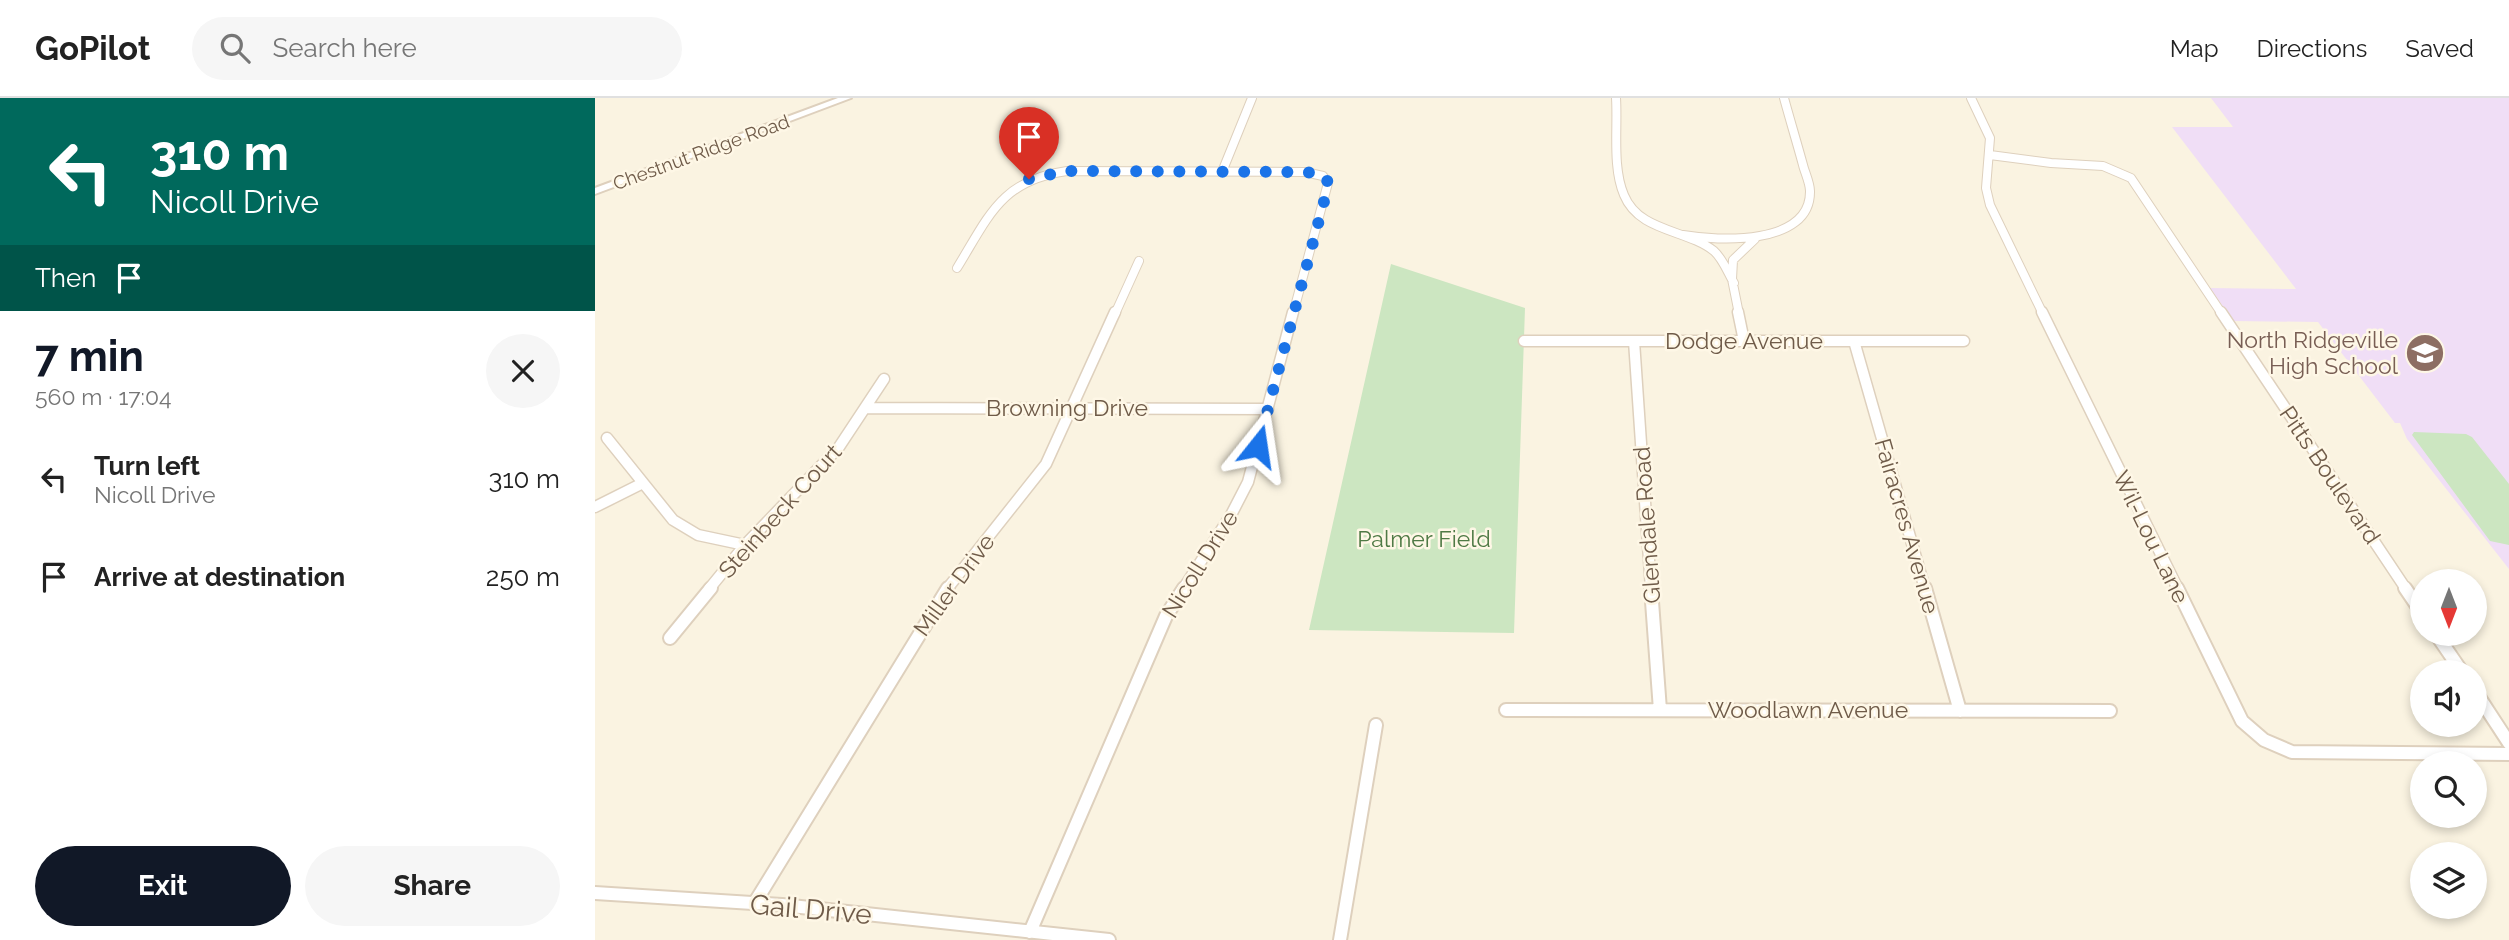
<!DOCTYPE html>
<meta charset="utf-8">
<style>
body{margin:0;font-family:Raleway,sans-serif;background:#f6f6f6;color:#222;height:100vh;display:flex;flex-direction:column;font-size:26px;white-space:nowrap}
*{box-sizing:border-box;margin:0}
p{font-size:23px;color:#767676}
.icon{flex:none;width:38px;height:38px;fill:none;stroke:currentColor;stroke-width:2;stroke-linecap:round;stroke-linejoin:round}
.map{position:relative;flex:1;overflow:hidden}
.drawer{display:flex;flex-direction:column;background:#fff;width:595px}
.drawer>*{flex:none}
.hud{background:#00695c;color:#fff;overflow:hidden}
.needle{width:46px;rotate:180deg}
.fabs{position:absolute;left:1815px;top:471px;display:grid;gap:14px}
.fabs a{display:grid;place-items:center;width:77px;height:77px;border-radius:50%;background:#fff;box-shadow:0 4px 10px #0003;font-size:35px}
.pin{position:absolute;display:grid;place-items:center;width:60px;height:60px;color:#fff;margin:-72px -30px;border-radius:50% 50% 50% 0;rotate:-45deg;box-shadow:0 0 7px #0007}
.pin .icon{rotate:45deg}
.me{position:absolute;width:77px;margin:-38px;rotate:15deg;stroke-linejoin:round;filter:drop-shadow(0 0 5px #0008)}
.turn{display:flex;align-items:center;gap:24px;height:147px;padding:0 35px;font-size:32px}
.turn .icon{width:91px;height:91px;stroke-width:2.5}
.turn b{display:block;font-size:49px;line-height:60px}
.then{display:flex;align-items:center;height:66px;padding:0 35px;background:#0003;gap:14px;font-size:26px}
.round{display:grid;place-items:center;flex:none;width:74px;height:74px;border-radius:37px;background:#f6f6f6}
.overview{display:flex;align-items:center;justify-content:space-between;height:119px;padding:0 35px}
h1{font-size:42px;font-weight:700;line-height:52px;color:#111827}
.cta{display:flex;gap:14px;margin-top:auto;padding:14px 35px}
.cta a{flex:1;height:80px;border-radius:42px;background:#111827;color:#fff;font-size:28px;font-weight:700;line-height:80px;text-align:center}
.cta a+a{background:#f6f6f6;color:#222}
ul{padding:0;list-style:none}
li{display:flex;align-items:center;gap:21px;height:98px;padding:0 35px}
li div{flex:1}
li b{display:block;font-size:26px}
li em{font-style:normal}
header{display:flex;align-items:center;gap:42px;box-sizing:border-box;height:98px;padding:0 35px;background:#fff;border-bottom:2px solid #e0e0e0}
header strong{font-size:33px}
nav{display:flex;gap:38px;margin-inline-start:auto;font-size:24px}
.search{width:490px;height:63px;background:#f6f6f6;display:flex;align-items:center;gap:18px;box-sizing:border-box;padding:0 24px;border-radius:38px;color:#767676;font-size:26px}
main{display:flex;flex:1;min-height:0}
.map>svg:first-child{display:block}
.education{fill:#f0def6}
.green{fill:#cce6c1}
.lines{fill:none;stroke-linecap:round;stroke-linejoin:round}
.minor-far2-casing{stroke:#ded0bd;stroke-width:10}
.minor-far1-casing{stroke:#ded0bd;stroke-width:13}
.minor-casing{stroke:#ded0bd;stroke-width:16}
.tertiary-casing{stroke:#ded0bd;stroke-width:4}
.minor-far2{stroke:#fff;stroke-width:8}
.minor-far1{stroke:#fff;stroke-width:10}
.minor{stroke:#fff;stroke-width:12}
.tertiary{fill:#fff;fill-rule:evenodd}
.route{stroke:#1a73e8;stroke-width:12;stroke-dasharray:0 21.6}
.labels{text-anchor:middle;stroke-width:5;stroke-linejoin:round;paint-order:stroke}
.far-street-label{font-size:19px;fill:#6f5b49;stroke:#fef7e6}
.education-label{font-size:23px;fill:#785e54;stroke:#fef7e6;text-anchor:end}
.street-label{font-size:23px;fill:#6f5b49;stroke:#fef7e6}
.park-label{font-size:23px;fill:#4f7a45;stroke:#fef7e6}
.near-street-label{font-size:28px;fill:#6f5b49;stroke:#fef7e6}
</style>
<header>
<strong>GoPilot</strong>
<div class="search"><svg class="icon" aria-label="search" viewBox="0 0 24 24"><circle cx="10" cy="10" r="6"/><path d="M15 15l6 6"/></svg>Search here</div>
<nav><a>Map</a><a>Directions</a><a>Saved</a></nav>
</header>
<main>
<section class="drawer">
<div class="hud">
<div class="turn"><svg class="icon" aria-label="left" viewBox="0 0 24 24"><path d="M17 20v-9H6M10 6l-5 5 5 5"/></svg><div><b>310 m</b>Nicoll Drive</div></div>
<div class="then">Then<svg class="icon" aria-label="arrive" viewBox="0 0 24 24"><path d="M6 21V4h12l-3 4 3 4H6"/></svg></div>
</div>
<div class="overview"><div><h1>7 min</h1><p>560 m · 17:04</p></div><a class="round"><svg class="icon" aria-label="close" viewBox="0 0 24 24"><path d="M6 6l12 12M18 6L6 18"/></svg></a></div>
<ul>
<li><svg class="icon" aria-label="left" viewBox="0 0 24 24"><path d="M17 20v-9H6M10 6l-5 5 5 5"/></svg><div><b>Turn left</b><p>Nicoll Drive</p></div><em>310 m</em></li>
<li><svg class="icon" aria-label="arrive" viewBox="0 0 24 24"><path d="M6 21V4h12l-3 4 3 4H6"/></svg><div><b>Arrive at destination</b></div><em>250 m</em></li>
</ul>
<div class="cta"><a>Exit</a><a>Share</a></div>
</section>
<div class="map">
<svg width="1914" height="842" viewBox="0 0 1914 842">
<rect width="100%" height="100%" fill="#faf3e1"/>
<path class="education" d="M 1616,0 L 1914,0 L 1914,471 L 1812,341 L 1805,325 L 1800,325 L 1723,224 L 1638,223 L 1615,190 L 1701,191 L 1577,29 L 1638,29 Z"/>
<path class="green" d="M 796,166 L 930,210 L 919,535 L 714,532 Z
M 1819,334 L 1871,336 L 1877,339 L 1914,386 L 1914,447 L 1895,443 L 1817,337 Z"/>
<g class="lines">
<g class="minor-far2-casing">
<path id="minor-far2" d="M 1021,0 C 1023,30 1017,69 1029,97 C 1044,134 1091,131 1119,153 C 1128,161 1133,175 1139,185
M 1376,0 L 1395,40 L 1391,90 L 1395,107 L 1448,216
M 1395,57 L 1456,65 L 1508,68 L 1536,80 L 1627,216
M 627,74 L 657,0
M 1088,137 C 1123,143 1216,148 1215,93 C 1215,85 1210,75 1208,67 C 1202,45 1195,22 1189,0
M 362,170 C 394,118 406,82 472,73 L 710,74 L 728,78 L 733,85 L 698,216
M 520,216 L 544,163
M 1144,216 L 1137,181 L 1138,162 L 1160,141"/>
</g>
<g class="minor-far1-casing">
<path id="minor-far1" d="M 1143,214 L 1149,243
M 1447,214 L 1583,491
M 1626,214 L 1811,491
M 929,243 L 1369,243
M 1039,243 L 1056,491
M 1259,243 L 1330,491
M 271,310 L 673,311
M 12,340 L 78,422 L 103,437 L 150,447
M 0,409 L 48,385
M 114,491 L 150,447 L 244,349 L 289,281
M 352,491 L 451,366 L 520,214
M 588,491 L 636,417 L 653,384 L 698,214"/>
</g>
<g class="minor-casing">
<path id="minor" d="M 1056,490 L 1065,612
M 1330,490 L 1365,613
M 1582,490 L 1647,623 L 1669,642 L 1697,654 L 1914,656
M 1810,490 L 1827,515
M 1841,536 L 1867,574
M 75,540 L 116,490
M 1880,593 L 1914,645
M 911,612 L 1515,613
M 0,795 L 187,807 L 514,842
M 159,806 L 353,490
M 435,834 L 571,518 L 589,490
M 745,842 L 781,627"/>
</g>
<g class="tertiary-casing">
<path id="tertiary" d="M 243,0 L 256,0 L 0,96 L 0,90 Z"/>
</g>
<use href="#minor-far2" class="minor-far2"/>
<use href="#minor-far1" class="minor-far1"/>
<use href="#minor" class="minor"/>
<use href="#tertiary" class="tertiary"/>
</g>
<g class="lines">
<path class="route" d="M 434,81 L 472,73 L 710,74 L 723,76 L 732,81 L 733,89 L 663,348"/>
</g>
<defs>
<g id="school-disc" transform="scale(2.0125)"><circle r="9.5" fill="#8d6e63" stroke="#fef7e6"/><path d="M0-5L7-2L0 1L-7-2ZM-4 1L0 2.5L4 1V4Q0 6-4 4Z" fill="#fff"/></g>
</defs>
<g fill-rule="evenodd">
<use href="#school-disc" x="1830" y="255"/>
</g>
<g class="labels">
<g class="far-street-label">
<text transform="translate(106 54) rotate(-20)" y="7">Chestnut Ridge Road</text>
</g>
<g class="education-label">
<text x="1803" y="250">North Ridgeville<tspan x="1803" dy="26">High School</tspan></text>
</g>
<g class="street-label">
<text x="1149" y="251">Dodge Avenue</text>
<text x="472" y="318">Browning Drive</text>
<text transform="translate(1735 377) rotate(56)" y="8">Pitts Boulevard</text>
<text transform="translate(185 413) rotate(-48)" y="8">Steinbeck Court</text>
<text transform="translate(1052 427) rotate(-94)" y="8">Glendale Road</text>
<text transform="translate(1312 428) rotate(74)" y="8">Fairacres Avenue</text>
<text transform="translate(1556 439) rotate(64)" y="8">Wil-Lou Lane</text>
<text transform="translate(605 466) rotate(-58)" y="8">Nicoll Drive</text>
<text transform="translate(359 487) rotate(-54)" y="8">Miller Drive</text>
<text x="1213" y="620">Woodlawn Avenue</text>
</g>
<g class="park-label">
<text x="829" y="449">Palmer Field</text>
</g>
<g class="near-street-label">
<text transform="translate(216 811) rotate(5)" y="10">Gail Drive</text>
</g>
</g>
</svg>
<div class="fabs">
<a><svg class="needle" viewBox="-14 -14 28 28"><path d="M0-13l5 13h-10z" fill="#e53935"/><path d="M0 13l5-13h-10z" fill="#767676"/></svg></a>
<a><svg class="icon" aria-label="sound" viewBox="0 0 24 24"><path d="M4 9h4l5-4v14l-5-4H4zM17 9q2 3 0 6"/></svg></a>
<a><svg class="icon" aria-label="search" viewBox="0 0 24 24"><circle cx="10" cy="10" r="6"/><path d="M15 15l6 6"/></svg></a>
<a><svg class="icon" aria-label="layers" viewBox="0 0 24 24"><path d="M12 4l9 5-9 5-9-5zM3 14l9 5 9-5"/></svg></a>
</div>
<div class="pin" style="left:434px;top:81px;background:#d93025"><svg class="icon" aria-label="arrive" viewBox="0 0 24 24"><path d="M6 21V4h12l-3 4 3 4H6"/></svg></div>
<svg class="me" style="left:663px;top:348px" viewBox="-20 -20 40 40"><path d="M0-17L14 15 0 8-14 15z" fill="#1a73e8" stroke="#fff" stroke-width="4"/></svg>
</div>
</main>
